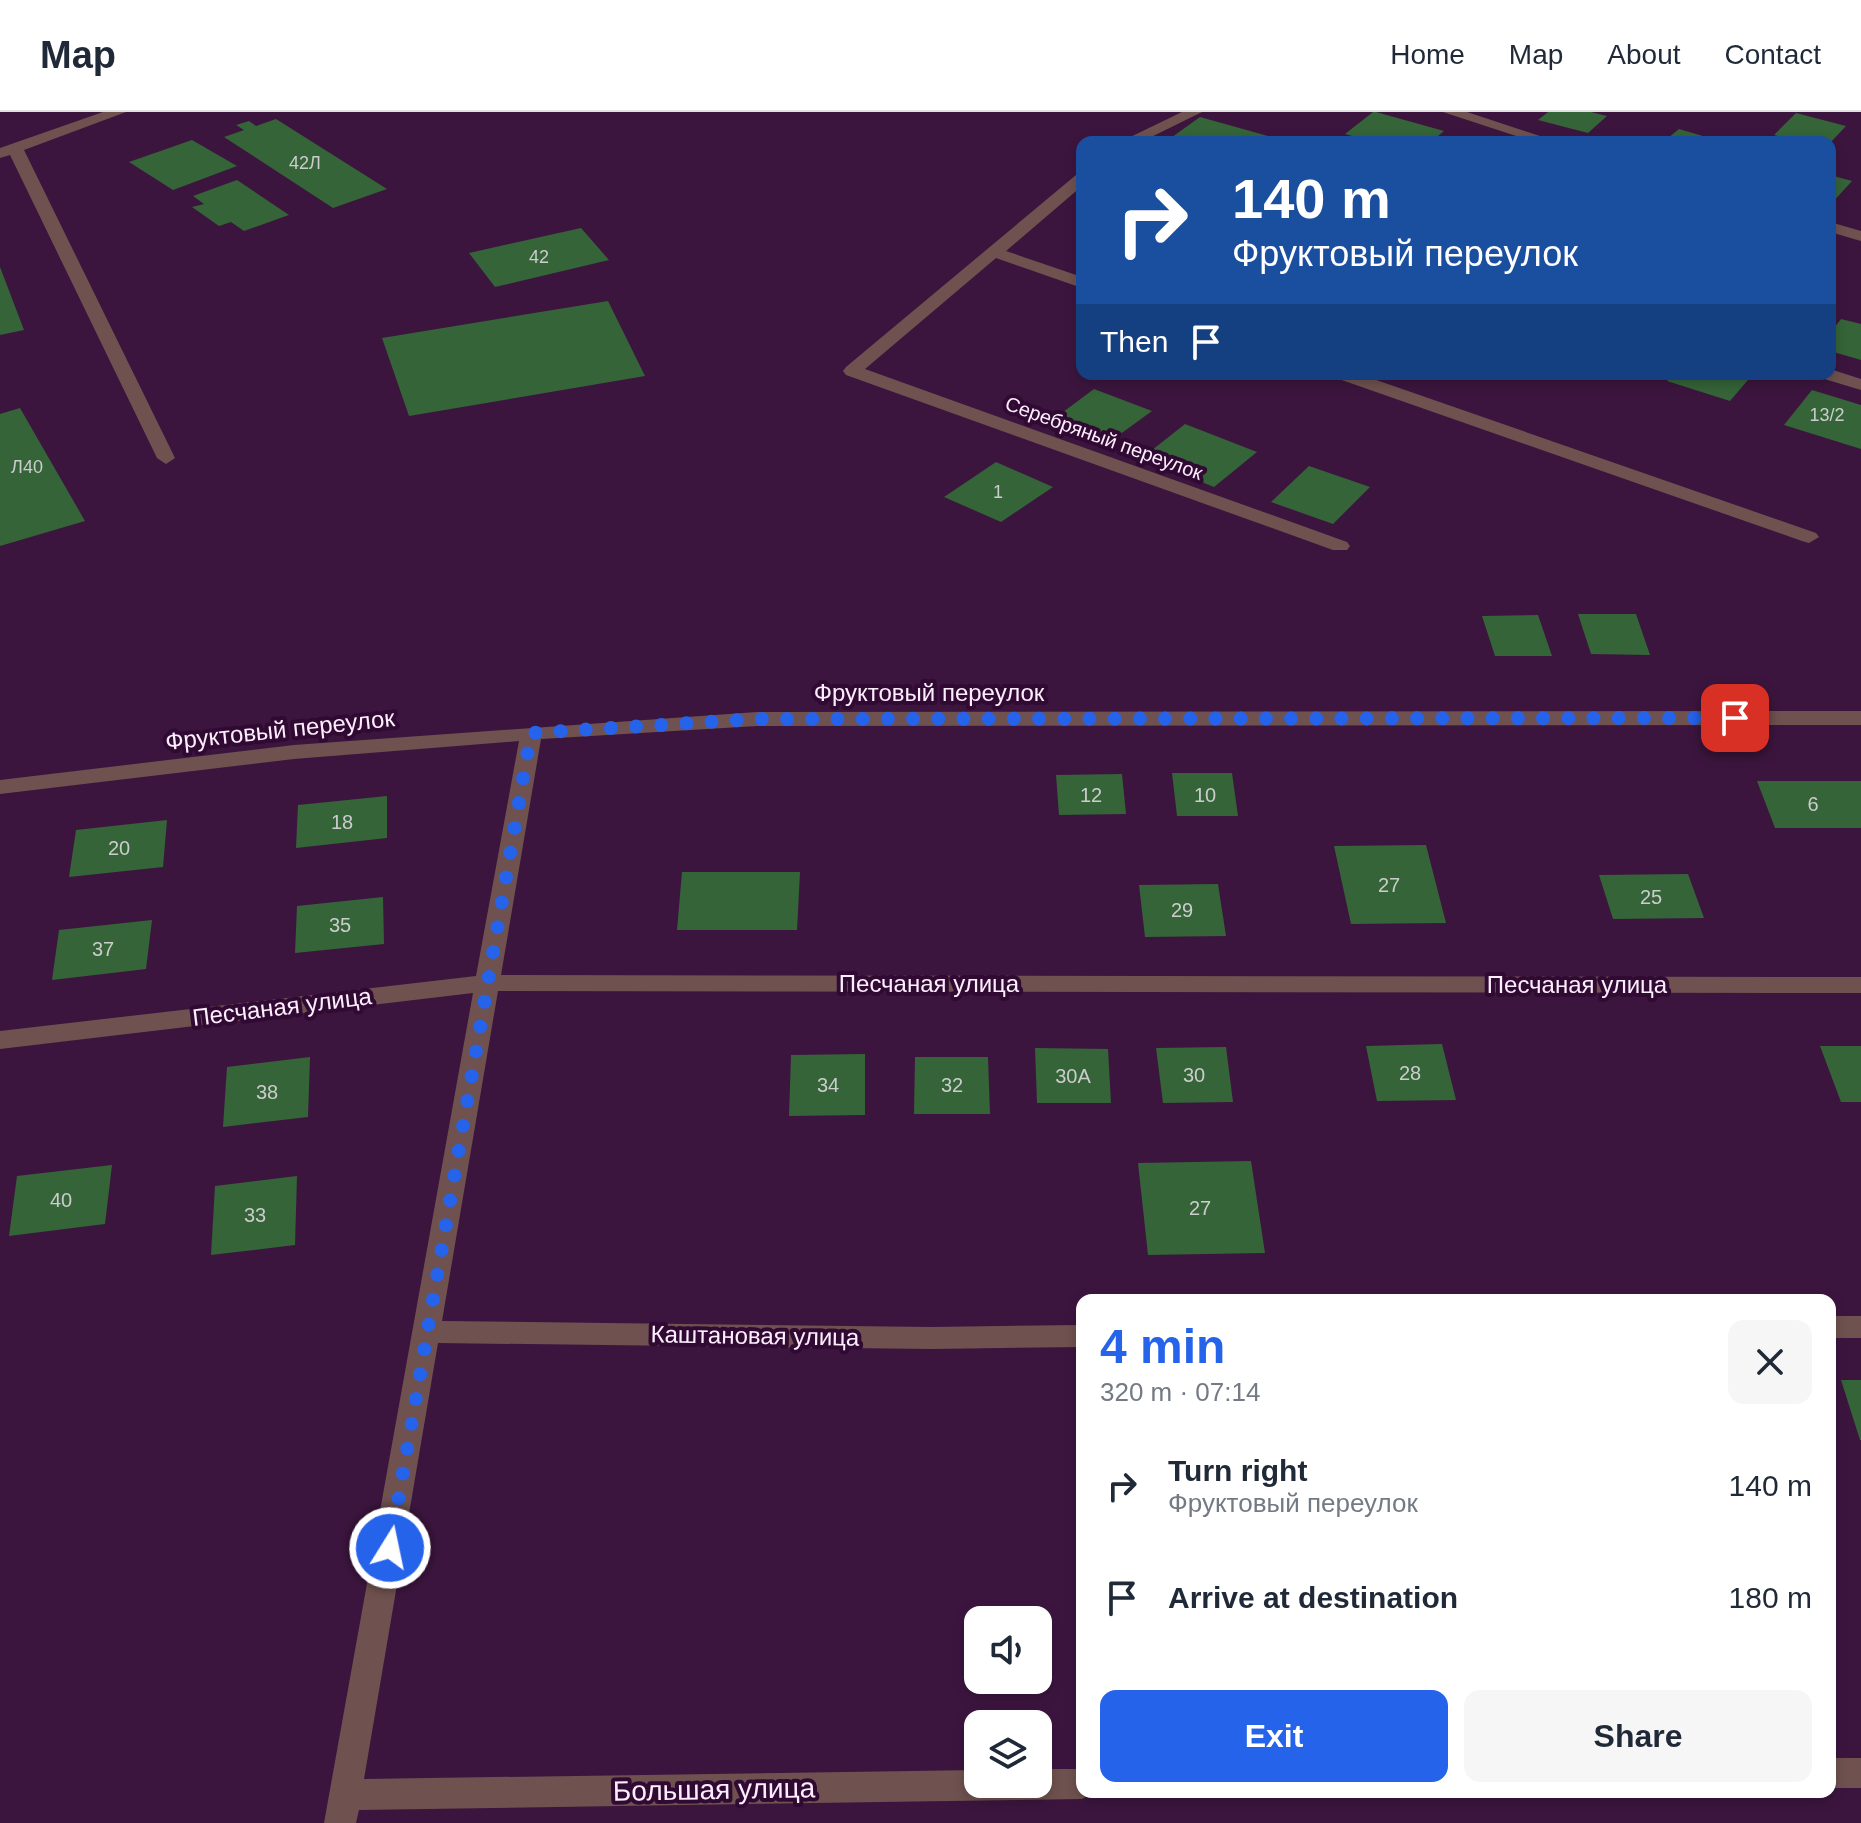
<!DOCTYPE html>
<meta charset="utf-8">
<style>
body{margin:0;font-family:Arial,sans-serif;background:#f6f6f7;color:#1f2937;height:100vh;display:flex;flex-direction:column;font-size:30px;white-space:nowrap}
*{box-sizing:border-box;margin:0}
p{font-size:26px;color:#747a83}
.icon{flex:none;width:44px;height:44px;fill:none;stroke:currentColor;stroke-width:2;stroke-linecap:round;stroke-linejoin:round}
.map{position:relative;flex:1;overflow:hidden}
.details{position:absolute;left:1076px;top:1182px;width:760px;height:504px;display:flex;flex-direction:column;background:#fff;border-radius:16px;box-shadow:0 4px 12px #0003}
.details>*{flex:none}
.top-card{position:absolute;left:1076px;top:24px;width:760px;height:244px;border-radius:16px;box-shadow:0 4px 12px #0003;background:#1a4fa0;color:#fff;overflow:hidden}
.controls{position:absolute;left:964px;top:1494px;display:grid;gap:16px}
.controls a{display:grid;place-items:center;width:88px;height:88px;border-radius:16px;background:#fff;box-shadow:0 4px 12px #0003;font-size:40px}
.pin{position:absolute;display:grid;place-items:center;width:68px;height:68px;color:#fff;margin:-34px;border-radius:16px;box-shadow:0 4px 12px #0006}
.me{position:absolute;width:88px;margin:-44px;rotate:10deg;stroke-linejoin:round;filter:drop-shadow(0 0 6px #0008)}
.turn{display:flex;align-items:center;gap:28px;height:168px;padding:0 24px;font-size:36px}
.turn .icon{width:104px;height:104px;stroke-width:2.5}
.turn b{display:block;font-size:56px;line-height:68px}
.then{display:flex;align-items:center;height:76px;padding:0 24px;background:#0003;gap:16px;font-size:30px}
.round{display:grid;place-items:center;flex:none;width:84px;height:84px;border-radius:16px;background:#f6f6f7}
.overview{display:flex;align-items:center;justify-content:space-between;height:136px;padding:0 24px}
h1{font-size:48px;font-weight:800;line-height:60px;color:#2563eb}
.primary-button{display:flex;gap:16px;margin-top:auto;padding:16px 24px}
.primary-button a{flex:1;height:92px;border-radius:16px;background:#2563eb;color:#fff;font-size:32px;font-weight:800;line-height:92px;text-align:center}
.primary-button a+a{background:#f6f6f7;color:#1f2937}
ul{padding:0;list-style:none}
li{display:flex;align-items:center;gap:24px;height:112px;padding:0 24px}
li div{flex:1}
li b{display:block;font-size:30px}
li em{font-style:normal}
header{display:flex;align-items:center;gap:48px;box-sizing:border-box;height:112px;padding:0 40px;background:#fff;border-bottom:2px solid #e0e1e3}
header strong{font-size:38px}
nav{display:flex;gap:44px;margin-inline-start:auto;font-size:28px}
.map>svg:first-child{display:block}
.building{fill:#356438}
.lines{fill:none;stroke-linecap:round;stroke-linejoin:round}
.minor{fill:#6f524f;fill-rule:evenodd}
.route{stroke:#2563eb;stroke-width:14;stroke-dasharray:0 25.2}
.labels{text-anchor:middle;stroke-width:8;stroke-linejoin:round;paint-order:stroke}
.far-number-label{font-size:18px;fill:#cbcccc}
.far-street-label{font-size:20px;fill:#fdeefd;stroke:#310a34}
.number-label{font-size:20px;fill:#cbcccc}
.street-label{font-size:24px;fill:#fdeefd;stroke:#310a34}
.near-street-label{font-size:28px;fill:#fdeefd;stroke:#310a34}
</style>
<header>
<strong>Map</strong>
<nav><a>Home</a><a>Map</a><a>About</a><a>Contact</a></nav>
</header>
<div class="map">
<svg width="1861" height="1711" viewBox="0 0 1861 1711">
<rect width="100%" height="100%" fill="#3c153e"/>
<path class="building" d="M 1373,0 L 1376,0 L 1444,19 L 1431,30 L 1373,30 L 1345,22 Z
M 1548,0 L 1591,0 L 1607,4 L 1588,21 L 1538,8 Z
M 1796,1 L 1846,14 L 1831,30 L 1800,30 L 1774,23 Z
M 1200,5 L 1268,24 L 1261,30 L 1168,28 Z
M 276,7 L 387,77 L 333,96 L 224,25 L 244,18 L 236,13 L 249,9 L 256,14 Z
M 1679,17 L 1720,29 L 1720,30 L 1663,30 Z
M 192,28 L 237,54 L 173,78 L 129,50 Z
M 1830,63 L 1852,69 L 1830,93 Z
M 237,68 L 289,103 L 244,119 L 231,110 L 219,114 L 192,95 L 204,92 L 193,84 Z
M 581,116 L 609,148 L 495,175 L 469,141 Z
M 0,155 L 24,218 L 0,223 Z
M 608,189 L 645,264 L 409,304 L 382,226 Z
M 1841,207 L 1861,212 L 1861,248 L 1830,239 L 1830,221 Z
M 1674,262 L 1753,262 L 1730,289 L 1667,269 Z
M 1094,277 L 1152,299 L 1108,331 L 1051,309 Z
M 1812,278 L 1861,293 L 1861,337 L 1784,313 Z
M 20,296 L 85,409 L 0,434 L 0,302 Z
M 1185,312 L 1257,340 L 1214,375 L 1142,346 Z
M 996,350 L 1053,375 L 1001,410 L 944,385 Z
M 1309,354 L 1370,375 L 1333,412 L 1271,390 Z
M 1578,502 L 1636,502 L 1650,543 L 1591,542 Z
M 1538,503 L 1552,544 L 1495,544 L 1482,504 Z
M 1172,661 L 1232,661 L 1238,704 L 1177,704 Z
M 1122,662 L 1126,702 L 1059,703 L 1056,663 Z
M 1757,669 L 1861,669 L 1861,716 L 1775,716 Z
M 387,684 L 387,726 L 296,736 L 298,693 Z
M 167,708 L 163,755 L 69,765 L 76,718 Z
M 1426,733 L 1446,811 L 1351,812 L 1334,734 Z
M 682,760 L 800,760 L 797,818 L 677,818 Z
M 1688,762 L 1704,806 L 1613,807 L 1599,763 Z
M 1218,772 L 1226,824 L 1145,825 L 1139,773 Z
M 383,785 L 384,832 L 295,841 L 297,794 Z
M 152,808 L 146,857 L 52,868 L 59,818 Z
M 1442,932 L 1456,988 L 1377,989 L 1366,934 Z
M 1820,934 L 1861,934 L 1861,990 L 1841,990 Z
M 1226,935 L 1233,990 L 1163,991 L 1156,936 Z
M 1035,936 L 1108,937 L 1111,991 L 1037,991 Z
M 865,942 L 865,1003 L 789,1004 L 791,943 Z
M 310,945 L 308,1005 L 223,1015 L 227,955 Z
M 915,945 L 988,945 L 990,1002 L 914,1002 Z
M 1251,1049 L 1265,1141 L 1148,1143 L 1138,1051 Z
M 112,1053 L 105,1112 L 9,1124 L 17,1064 Z
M 297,1064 L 295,1133 L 211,1143 L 215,1074 Z
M 1841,1268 L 1861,1268 L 1861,1328 L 1860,1328 Z"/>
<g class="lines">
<path class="minor" d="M 103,0 L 126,0 L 24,38 L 175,346 L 166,352 L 157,346 L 10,43 L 0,46 L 0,36 Z
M 1182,0 L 1202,0 L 1141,30 L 1120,30 Z
M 1443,0 L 1467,0 L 1558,30 L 1534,30 Z
M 1082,61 L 1082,74 L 1006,139 L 1082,165 L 1082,176 L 996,146 L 865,257 L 1347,430 L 1350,434 L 1347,438 L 1333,438 L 846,263 L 843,259 L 846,255 L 1076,63 Z
M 1830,110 L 1861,119 L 1861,129 L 1830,120 Z
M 1830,257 L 1861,267 L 1861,278 L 1821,266 L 1818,262 L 1830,262 Z
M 1333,262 L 1359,262 L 1816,421 L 1819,425 L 1809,431 L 1802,429 L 1336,266 Z
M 1861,599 L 1861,613 L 757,614 L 541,627 L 501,863 L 1861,865 L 1861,881 L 498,879 L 442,1209 L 931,1215 L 1082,1213 L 1082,1235 L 931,1237 L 438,1231 L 364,1667 L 978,1658 L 978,1672 L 1038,1672 L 1038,1657 L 1082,1657 L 1082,1680 L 1095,1680 L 1082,1687 L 359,1698 L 356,1711 L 324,1711 L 473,881 L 0,937 L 0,919 L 476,864 L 519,629 L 294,647 L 0,682 L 0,668 L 294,633 L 757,600 Z
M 1830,1204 L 1861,1204 L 1861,1226 L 1830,1226 Z
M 1830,1646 L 1861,1646 L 1861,1676 L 1830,1676 Z"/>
</g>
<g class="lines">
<path class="route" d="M 390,1436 L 531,621 L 757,607 L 1735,606"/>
</g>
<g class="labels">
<g class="far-number-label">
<text x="305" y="57">42Л</text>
<text x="539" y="151">42</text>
<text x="1827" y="309">13/2</text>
<text x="27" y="361">Л40</text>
<text x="998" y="386">1</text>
</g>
<g class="far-street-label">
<text transform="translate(1104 326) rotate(20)" y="7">Серебряный переулок</text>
</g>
<g class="number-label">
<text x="1091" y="690">12</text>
<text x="1205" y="690">10</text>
<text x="1813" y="699">6</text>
<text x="342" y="717">18</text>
<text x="119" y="743">20</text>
<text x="1389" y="780">27</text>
<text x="1651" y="792">25</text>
<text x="1182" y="805">29</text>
<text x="340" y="820">35</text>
<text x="103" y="844">37</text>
<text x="1410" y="968">28</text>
<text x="1194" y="970">30</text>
<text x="1073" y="971">30А</text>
<text x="828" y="980">34</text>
<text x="952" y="980">32</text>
<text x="267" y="987">38</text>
<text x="61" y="1095">40</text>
<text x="1200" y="1103">27</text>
<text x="255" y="1110">33</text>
</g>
<g class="street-label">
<text x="929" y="589">Фруктовый переулок</text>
<text transform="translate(280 618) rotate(-6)" y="8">Фруктовый переулок</text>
<text x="929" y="880">Песчаная улица</text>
<text x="1577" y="881">Песчаная улица</text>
<text transform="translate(282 895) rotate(-7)" y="8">Песчаная улица</text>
<text transform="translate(755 1224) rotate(1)" y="8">Каштановая улица</text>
</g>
<g class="near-street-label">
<text transform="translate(714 1677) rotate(-1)" y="10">Большая улица</text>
</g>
</g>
</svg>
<div class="controls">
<a><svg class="icon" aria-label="sound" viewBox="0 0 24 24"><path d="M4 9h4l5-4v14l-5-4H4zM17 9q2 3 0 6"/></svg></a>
<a><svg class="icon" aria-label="layers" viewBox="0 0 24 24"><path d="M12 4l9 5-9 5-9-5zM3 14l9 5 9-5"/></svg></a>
</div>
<div class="pin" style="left:1735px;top:606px;background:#d93025"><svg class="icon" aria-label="arrive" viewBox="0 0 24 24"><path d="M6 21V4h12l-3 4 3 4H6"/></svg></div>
<svg class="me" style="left:390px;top:1436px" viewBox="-20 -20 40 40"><circle r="17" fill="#2563eb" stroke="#fff" stroke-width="3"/><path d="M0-11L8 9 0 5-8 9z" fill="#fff"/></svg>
<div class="top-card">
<div class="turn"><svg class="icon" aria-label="right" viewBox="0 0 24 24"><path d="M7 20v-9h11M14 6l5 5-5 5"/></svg><div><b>140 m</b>Фруктовый переулок</div></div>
<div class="then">Then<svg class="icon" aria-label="arrive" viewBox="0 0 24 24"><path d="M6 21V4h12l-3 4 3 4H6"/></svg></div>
</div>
<section class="details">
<div class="overview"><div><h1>4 min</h1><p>320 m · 07:14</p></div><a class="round"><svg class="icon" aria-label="close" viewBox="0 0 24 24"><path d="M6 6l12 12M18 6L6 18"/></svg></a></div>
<ul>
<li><svg class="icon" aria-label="right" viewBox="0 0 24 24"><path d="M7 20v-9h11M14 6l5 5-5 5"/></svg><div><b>Turn right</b><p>Фруктовый переулок</p></div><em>140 m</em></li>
<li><svg class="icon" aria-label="arrive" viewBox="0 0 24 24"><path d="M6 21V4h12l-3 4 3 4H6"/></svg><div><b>Arrive at destination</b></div><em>180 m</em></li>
</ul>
<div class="primary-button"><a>Exit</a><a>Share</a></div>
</section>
</div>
